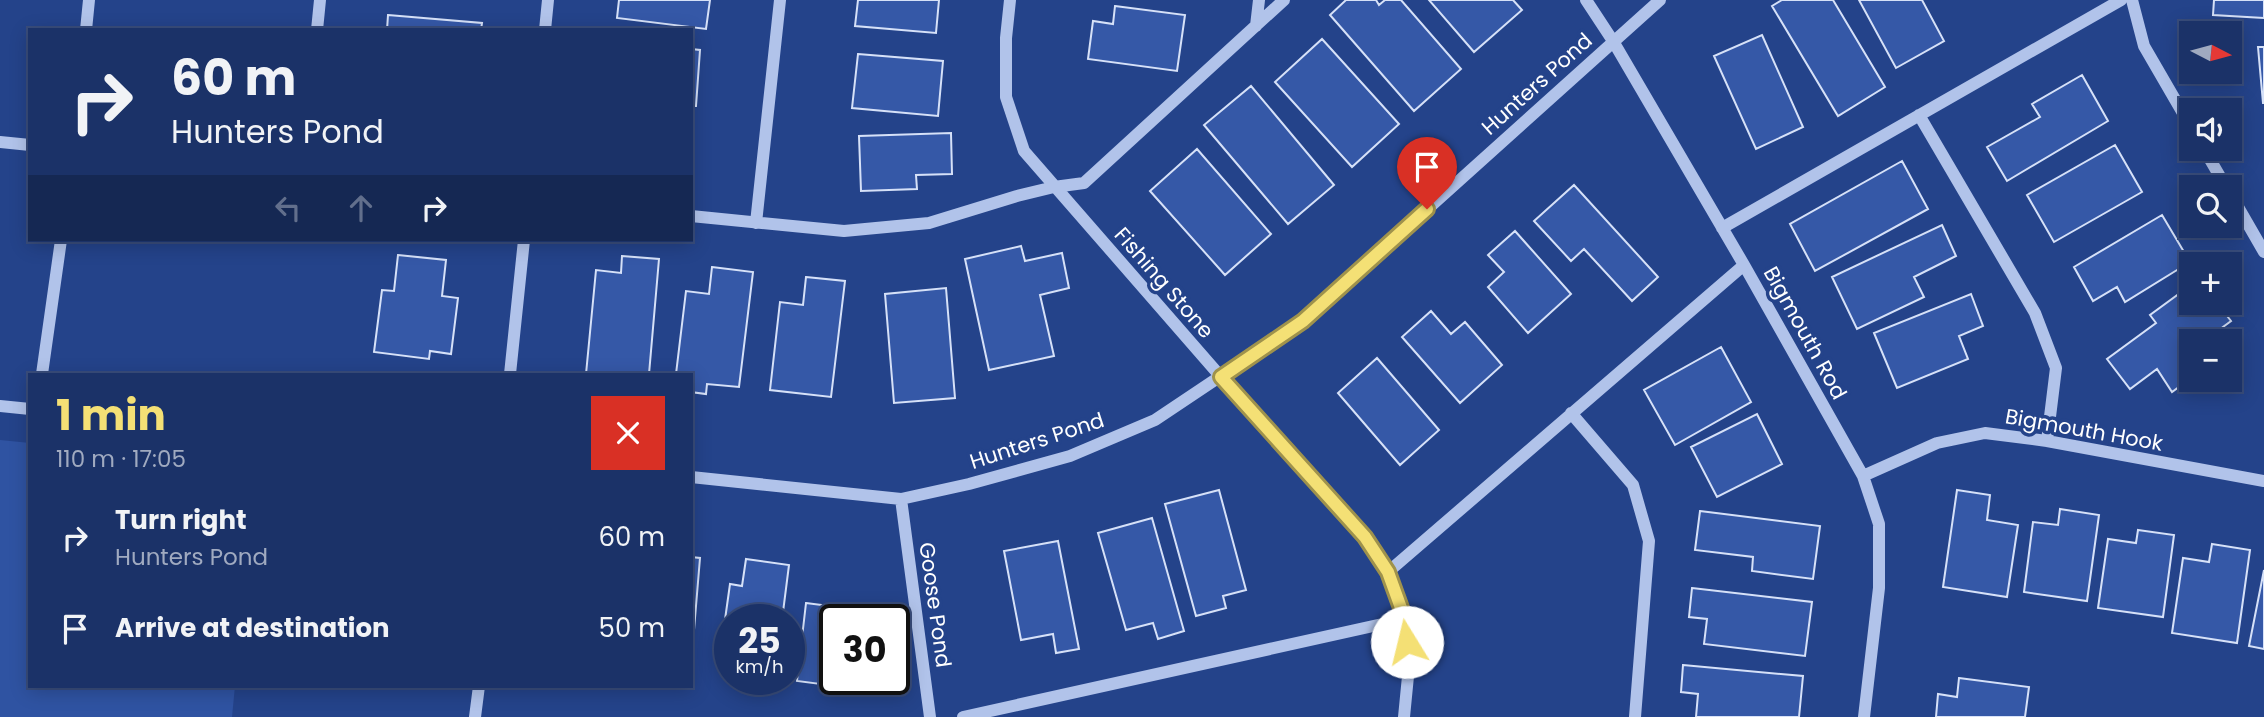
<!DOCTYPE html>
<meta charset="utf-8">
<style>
body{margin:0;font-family:Poppins,sans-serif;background:#243a6e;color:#f1f3f6;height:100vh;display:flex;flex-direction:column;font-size:26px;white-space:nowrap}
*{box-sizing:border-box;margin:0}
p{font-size:23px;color:#a0aac0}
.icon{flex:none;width:38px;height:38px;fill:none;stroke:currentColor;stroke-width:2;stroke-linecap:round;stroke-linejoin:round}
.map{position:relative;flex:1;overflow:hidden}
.drawer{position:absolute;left:28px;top:373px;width:665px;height:315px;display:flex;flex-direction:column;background:#1b3268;border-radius:0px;box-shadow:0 4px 18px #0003,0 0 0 2px #394d7c}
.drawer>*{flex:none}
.banner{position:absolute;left:28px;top:28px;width:665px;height:214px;border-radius:0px;box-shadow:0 4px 18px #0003,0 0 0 2px #394d7c;background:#1b3268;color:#f1f3f6;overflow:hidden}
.needle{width:46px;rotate:96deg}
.fabs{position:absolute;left:2179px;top:21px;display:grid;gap:14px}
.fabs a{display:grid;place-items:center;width:63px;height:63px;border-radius:0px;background:#1b3268;box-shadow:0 4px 18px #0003,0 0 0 2px #394d7c;font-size:35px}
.speed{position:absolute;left:714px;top:604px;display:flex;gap:14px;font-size:35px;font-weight:700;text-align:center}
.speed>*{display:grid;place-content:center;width:91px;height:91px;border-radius:50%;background:#1b3268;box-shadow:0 4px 18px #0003,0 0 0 2px #394d7c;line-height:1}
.speed small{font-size:18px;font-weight:400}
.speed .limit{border:4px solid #111;border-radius:10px;background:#fff;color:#111}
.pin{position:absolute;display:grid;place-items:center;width:60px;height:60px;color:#fff;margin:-72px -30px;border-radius:50% 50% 50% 0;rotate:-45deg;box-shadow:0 0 7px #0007}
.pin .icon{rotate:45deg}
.me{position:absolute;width:77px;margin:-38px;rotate:351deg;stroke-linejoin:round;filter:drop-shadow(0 0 5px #0008)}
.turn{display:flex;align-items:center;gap:24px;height:147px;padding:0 28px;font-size:32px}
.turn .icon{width:91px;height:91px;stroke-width:2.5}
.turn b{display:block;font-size:49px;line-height:60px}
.lanes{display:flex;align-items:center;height:66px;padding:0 28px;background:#0003;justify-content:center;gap:35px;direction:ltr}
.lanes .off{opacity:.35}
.round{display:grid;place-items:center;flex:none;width:74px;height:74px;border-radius:0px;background:#243a6e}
.summary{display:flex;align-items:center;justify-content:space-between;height:119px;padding:0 28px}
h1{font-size:42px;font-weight:700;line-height:52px;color:#f4e075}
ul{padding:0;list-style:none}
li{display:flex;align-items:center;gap:21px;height:91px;padding:0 28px}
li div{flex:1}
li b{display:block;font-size:26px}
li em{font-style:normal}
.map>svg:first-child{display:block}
.green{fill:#2f53a2}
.building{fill:#3558a7;stroke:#d6e1f8;stroke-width:2}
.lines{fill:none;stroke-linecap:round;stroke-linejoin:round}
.minor{stroke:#b1c3ea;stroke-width:12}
.route-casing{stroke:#9f924c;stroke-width:18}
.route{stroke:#f4e075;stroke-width:12}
.labels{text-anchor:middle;stroke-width:7;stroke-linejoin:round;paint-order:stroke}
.street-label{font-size:21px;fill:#fff;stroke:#24438a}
</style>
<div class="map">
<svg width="2264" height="717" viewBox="0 0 2264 717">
<rect width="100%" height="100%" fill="#24438a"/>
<path class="green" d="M 0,440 L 30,443 L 30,686 L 235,686 L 232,717 L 0,717 Z"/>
<path class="building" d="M 619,0 L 710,0 L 706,29 L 617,18 Z
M 858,0 L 939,0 L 936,33 L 855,26 Z
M 1346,0 L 1376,0 L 1379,5 L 1385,0 L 1401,0 L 1461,69 L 1414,111 L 1330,15 Z
M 1429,0 L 1513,0 L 1522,10 L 1474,52 Z
M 1782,0 L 1833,0 L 1885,87 L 1838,116 L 1772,6 Z
M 1859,0 L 1922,0 L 1944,41 L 1896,68 Z
M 2214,0 L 2264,0 L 2264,18 L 2213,15 Z
M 1115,6 L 1185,15 L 1177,71 L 1088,59 L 1093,21 L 1113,24 Z
M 388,15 L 482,23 L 481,30 L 387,30 Z
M 1762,35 L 1803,127 L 1756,149 L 1714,56 Z
M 1322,39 L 1399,124 L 1352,167 L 1275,82 Z
M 2258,47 L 2264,47 L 2264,103 L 2263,103 Z
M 691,49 L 700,50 L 696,106 L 691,106 Z
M 858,54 L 943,61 L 938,116 L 852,108 Z
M 2082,75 L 2108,121 L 2007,181 L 1987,147 L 2040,117 L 2032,104 Z
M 1251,86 L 1334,185 L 1288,224 L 1204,125 Z
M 951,133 L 952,174 L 916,175 L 917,189 L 861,191 L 859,136 Z
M 2115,145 L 2142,192 L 2054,242 L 2027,195 Z
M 1197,149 L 1271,234 L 1225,275 L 1150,191 Z
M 1902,161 L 1928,209 L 1815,271 L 1790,224 Z
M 1574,185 L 1658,277 L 1632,301 L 1584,249 L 1571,261 L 1534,221 Z
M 2162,215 L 2190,262 L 2125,302 L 2117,287 L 2093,301 L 2074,267 Z
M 1942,225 L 1956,256 L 1914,277 L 1924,297 L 1857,329 L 1832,277 Z
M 1515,231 L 1571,294 L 1528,333 L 1488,287 L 1504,272 L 1488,255 Z
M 1021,246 L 1025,261 L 1062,253 L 1069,288 L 1040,295 L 1054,356 L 989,370 L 965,259 Z
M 398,255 L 446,260 L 442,296 L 458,298 L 451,354 L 430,351 L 429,359 L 374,352 L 382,290 L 394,291 Z
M 622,256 L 659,259 L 649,374 L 586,374 L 596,270 L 621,273 Z
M 712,267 L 753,272 L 739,387 L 707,384 L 706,394 L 691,392 L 691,374 L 676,374 L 686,291 L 709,294 Z
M 806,277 L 845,281 L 831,397 L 770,390 L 780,302 L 803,305 Z
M 2191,285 L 2191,303 L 2217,303 L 2231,321 L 2204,341 L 2191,341 L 2191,378 L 2172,392 L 2157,369 L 2130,389 L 2107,359 L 2156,323 L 2150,315 Z
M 946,288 L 955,398 L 894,403 L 885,294 Z
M 1971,294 L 1983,326 L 1959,336 L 1968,359 L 1897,388 L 1874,333 Z
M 1431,311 L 1451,334 L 1465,322 L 1502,365 L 1460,403 L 1402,337 Z
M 1721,347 L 1751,402 L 1675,445 L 1644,390 Z
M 1377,358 L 1439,430 L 1400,465 L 1338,393 Z
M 1757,414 L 1782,464 L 1717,497 L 1691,447 Z
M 1219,490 L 1246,590 L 1223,596 L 1226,608 L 1196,616 L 1165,504 Z
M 1957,490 L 1990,495 L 1987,520 L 2018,525 L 2007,597 L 1943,587 Z
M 2060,509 L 2099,515 L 2087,601 L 2024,592 L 2033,522 L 2058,525 Z
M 1700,511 L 1820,526 L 1813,579 L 1752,571 L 1753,557 L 1695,550 Z
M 1152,518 L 1184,631 L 1158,639 L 1153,623 L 1126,630 L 1098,533 Z
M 2138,530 L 2174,535 L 2163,617 L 2098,608 L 2108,539 L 2136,543 Z
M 1058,541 L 1079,649 L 1056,653 L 1053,634 L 1021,640 L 1004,551 Z
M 2212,544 L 2250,550 L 2237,643 L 2172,633 L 2183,558 L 2209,562 Z
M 691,557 L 700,558 L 693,642 L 691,642 Z
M 746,559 L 789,565 L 782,620 L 730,620 L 730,642 L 722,641 L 730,584 L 742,586 Z
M 2264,570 L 2264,649 L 2249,646 Z
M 1692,588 L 1812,602 L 1805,656 L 1704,644 L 1707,619 L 1689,617 Z
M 806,603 L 861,610 L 860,620 L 835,620 L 835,679 L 852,679 L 851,688 L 797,681 Z
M 1683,665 L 1803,676 L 1799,717 L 1696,717 L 1698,694 L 1681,692 Z
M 1959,678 L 2029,687 L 2025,717 L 1936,717 L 1938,694 L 1957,697 Z"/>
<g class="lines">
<path class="minor" d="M 1010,0 L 1006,38 L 1006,97 L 1024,151 L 1221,377 L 1365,537 L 1388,572 L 1405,619 L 1409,666 L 1404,717
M 1586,0 L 1613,41 L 1744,265 L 1863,476 L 1879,524 L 1879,588 L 1864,717
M 2132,0 L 2144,46 L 2191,127
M 1256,26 L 1259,0
M 86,30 L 89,0
M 317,30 L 320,0
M 545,30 L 548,0
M 1919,115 L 2035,313 L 2056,368 L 2047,441
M 0,142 L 30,145
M 2204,149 L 2226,187
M 2230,193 L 2264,252
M 691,216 L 844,231 L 929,223 L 1017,196 L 1054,187 L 1084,183 L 1284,0
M 756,223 L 780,0
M 1722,228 L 2121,0
M 42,374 L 61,240
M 510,374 L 524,240
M 0,406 L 30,409
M 1571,413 L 1633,485 L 1649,541 L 1635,717
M 1863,476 L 1937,443 L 1985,433 L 2047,441 L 2264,481
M 691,477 L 901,499 L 969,484 L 1070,456 L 1155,420 L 1303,321 L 1660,0
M 901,499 L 930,717
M 1388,572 L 1744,265
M 475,717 L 479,686
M 963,717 L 1405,619"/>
</g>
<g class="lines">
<g class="route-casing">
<path id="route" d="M 1407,642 L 1405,619 L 1388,572 L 1365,537 L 1221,377 L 1303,321 L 1427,209"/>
</g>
<use href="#route" class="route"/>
</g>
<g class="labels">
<g class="street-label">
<text transform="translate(1537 84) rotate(-42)" y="7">Hunters Pond</text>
<text transform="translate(1164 283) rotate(49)" y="7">Fishing Stone</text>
<text transform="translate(1805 333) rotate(61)" y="7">Bigmouth Rod</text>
<text transform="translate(2084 430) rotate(10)" y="7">Bigmouth Hook</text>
<text transform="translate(1037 441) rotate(-18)" y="7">Hunters Pond</text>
<text transform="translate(935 605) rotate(82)" y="7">Goose Pond</text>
</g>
</g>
</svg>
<div class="fabs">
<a><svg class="needle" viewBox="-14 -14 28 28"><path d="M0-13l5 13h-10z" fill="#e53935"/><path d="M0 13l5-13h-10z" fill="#a0aac0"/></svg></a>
<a><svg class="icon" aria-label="sound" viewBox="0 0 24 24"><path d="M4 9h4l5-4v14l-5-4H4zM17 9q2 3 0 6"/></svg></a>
<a><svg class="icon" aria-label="search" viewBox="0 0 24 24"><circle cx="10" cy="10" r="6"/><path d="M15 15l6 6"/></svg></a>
<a>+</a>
<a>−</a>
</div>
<div class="speed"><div>25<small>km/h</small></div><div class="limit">30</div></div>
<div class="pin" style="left:1427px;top:209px;background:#d93025"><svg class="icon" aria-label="arrive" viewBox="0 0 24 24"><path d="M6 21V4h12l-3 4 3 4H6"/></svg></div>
<svg class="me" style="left:1407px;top:642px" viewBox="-20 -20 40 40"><circle r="19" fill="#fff"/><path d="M0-13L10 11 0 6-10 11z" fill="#f4e075"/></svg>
<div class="banner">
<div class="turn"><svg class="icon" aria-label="right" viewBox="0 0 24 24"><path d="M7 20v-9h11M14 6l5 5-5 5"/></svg><div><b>60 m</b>Hunters Pond</div></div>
<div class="lanes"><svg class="icon off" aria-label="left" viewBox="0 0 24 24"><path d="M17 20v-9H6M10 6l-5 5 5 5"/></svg><svg class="icon off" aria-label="ahead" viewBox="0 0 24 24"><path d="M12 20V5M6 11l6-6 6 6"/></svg><svg class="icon" aria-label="right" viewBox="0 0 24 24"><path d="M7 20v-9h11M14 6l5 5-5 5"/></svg></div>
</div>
<section class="drawer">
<div class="summary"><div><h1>1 min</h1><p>110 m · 17:05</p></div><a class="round" style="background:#d93025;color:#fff"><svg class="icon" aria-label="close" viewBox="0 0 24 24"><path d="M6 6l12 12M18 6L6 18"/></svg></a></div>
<ul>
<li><svg class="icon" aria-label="right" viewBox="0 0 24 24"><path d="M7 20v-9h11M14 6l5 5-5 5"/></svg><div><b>Turn right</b><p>Hunters Pond</p></div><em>60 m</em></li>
<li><svg class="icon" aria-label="arrive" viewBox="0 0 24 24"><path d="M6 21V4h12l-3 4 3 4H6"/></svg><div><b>Arrive at destination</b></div><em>50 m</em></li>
</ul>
</section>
</div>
